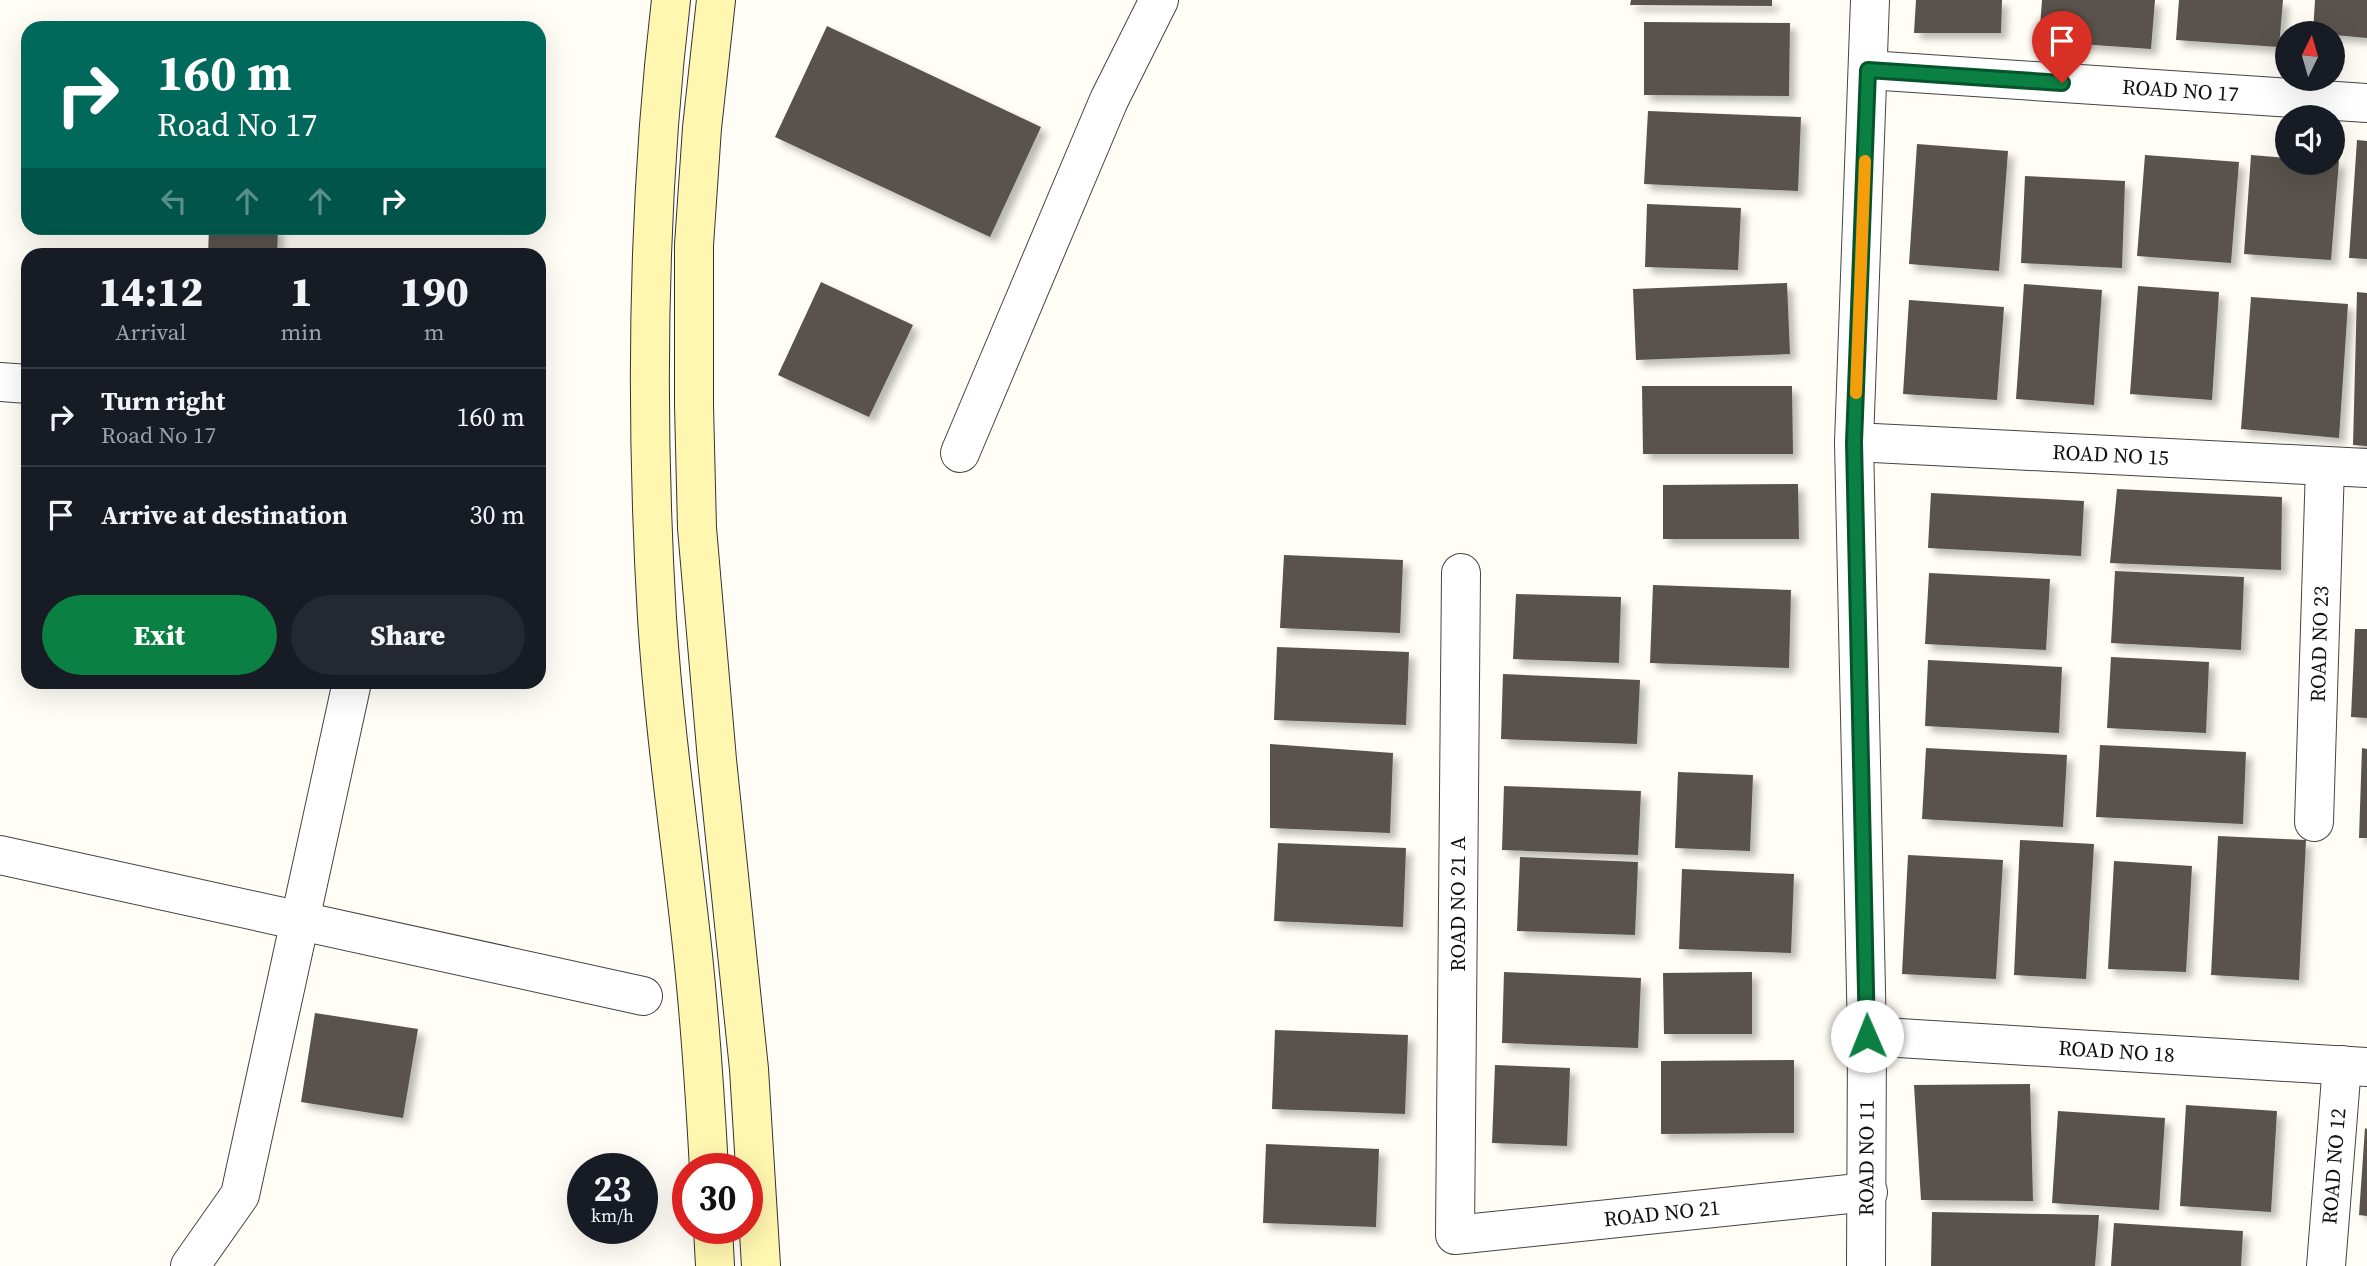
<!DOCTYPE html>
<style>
body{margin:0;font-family:"Source Serif 4",serif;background:#242831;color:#f1f3f6;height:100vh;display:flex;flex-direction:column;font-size:26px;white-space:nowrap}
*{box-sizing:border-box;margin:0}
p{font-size:23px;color:#9ea1a6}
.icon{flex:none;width:38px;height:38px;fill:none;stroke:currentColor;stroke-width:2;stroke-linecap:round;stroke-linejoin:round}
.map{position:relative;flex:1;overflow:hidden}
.drawer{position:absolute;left:21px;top:248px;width:525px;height:441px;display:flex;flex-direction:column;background:#171b24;border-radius:21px;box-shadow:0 7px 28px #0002}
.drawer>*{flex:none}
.hud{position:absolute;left:21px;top:21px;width:525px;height:214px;border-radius:21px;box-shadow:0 7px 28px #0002;background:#00695c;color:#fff;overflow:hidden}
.needle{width:46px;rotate:5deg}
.fabs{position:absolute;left:2275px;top:21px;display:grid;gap:14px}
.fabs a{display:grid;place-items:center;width:70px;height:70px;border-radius:50%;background:#171b24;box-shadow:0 7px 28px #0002;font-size:35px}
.speed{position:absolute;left:567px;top:1153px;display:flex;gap:14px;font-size:35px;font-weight:700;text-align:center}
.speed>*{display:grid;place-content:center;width:91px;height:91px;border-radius:50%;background:#171b24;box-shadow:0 7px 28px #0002;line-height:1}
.speed small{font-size:18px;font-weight:400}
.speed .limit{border:10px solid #d22;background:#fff;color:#111}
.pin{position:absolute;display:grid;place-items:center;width:60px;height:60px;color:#fff;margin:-72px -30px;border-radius:50% 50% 50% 0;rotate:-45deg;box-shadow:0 0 7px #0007}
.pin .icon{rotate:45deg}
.me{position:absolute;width:77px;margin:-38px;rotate:359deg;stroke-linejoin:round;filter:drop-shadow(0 0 5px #0008)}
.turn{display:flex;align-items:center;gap:24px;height:147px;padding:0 21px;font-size:32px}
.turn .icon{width:91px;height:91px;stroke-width:2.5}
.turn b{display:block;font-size:49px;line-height:60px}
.lanes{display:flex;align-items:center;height:66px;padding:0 21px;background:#0003;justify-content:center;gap:35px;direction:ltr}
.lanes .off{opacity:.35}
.eta{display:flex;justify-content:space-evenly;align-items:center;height:119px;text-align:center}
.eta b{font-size:42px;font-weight:800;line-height:49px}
.primary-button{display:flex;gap:14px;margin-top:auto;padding:14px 21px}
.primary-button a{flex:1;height:80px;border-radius:42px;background:#0b8043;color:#fff;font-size:28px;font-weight:800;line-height:80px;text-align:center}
.primary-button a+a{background:#242831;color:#f1f3f6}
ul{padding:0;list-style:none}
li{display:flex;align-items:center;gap:21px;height:98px;padding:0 21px;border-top:2px solid #363941}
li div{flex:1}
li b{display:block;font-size:26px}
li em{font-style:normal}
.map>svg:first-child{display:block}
.building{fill:#5a524d;filter:url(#shadow)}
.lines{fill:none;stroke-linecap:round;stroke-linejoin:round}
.street-casing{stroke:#444;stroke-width:40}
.secondary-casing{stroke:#333;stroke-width:40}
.street{stroke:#fff;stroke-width:38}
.secondary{stroke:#fff6b0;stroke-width:38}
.route-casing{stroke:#07532c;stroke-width:18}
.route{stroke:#0b8043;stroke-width:12}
.slow{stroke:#f59e0b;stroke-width:12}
.labels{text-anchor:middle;stroke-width:7;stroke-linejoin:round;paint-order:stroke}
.street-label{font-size:21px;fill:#111;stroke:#fff}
</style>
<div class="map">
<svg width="2367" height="1266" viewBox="0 0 2367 1266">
<defs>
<filter id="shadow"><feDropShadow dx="6" dy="6" stdDeviation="3.5" flood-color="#0004"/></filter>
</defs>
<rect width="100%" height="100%" fill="#fffdf5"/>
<path class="building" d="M 1631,0 L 1772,0 L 1772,6 L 1630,5 Z
M 1916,0 L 2002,0 L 2001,33 L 1914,33 Z
M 2042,0 L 2155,0 L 2151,49 L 2039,41 Z
M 2179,0 L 2283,0 L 2279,47 L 2176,40 Z
M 2315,0 L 2367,0 L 2367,38 L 2313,33 Z
M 1644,22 L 1790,23 L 1789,96 L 1644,95 Z
M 827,26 L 1041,127 L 990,237 L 775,137 Z
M 1648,111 L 1801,117 L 1798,191 L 1644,184 Z
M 2357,140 L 2367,141 L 2367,259 L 2349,258 Z
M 1917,144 L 2008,151 L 1999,271 L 1909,264 Z
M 2145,155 L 2239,162 L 2231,263 L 2137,256 Z
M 2251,155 L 2287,158 L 2287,163 L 2339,161 L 2331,260 L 2244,254 Z
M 2025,176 L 2125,181 L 2122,268 L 2021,263 Z
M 1647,204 L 1741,208 L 1738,270 L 1645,267 Z
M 209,228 L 278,228 L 277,256 L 208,256 Z
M 821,282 L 913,325 L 869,417 L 778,375 Z
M 1787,283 L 1790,354 L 1636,360 L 1633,289 Z
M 2024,284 L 2102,290 L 2094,405 L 2016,399 Z
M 2138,286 L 2219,292 L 2212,400 L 2130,394 Z
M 2357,292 L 2367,293 L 2367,446 L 2353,445 Z
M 2251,297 L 2348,304 L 2339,438 L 2241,429 Z
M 1909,300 L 2004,307 L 1997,400 L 1903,394 Z
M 1642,386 L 1792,386 L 1793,454 L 1643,454 Z
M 1798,484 L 1799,539 L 1663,539 L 1663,485 Z
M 2117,489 L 2282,497 L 2281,570 L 2110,563 Z
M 1931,493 L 2084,501 L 2081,556 L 1928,548 Z
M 1284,555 L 1403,560 L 1400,633 L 1280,628 Z
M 2115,571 L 2244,577 L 2241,650 L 2111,643 Z
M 1929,573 L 2050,579 L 2046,650 L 1925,644 Z
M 1653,585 L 1791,590 L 1789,668 L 1650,663 Z
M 1516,594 L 1621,597 L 1619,663 L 1513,659 Z
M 2355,629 L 2367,629 L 2367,718 L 2351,717 Z
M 1277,647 L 1409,652 L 1406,725 L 1274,720 Z
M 2111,657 L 2209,662 L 2206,733 L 2107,728 Z
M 1928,660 L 2062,667 L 2059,733 L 1925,726 Z
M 1503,674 L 1640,680 L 1637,744 L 1501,739 Z
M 1270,744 L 1393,753 L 1390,833 L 1270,828 Z
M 2100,745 L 2246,752 L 2243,824 L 2096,817 Z
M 1926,748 L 2067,755 L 2063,827 L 1922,819 Z
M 2362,748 L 2367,749 L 2367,838 L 2359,838 Z
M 1678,772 L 1753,775 L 1750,851 L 1675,848 Z
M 1504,786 L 1641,791 L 1638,855 L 1502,850 Z
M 2218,836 L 2306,840 L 2299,980 L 2211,975 Z
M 2020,840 L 2094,844 L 2086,979 L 2014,975 Z
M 1278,843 L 1406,848 L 1403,927 L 1274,921 Z
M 1908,855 L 2003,860 L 1996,979 L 1902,974 Z
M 1520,857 L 1638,862 L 1635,935 L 1517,931 Z
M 2114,861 L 2192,866 L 2186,972 L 2108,969 Z
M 1682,869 L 1794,874 L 1791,953 L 1679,949 Z
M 1504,972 L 1641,978 L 1638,1048 L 1502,1043 Z
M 1752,972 L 1752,1034 L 1664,1034 L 1663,973 Z
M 315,1013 L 418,1029 L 403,1118 L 301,1102 Z
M 1275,1030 L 1408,1035 L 1405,1114 L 1272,1109 Z
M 1794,1060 L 1794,1133 L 1661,1134 L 1661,1061 Z
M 1495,1065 L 1570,1068 L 1567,1146 L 1492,1143 Z
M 2030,1084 L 2033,1201 L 1921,1200 L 1914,1085 Z
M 2186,1105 L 2277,1111 L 2271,1212 L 2180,1206 Z
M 2058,1111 L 2165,1118 L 2159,1210 L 2052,1203 Z
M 2365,1128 L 2367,1129 L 2367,1216 L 2359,1215 Z
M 1266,1144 L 1379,1149 L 1376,1227 L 1263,1223 Z
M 1932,1212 L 2099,1215 L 2095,1266 L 1931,1266 Z
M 2114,1223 L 2243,1231 L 2241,1266 L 2111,1266 Z"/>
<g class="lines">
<g class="street-casing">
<g id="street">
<path id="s1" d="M 1868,70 L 2367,103"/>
<path d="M 0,382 L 28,384"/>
<path id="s2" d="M 1854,442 L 2367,468"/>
<path d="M 960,453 L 1109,100 L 1159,0"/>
<path id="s3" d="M 1461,573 L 1455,1235 L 1868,1192"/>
<path id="s4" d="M 2314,822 L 2325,466"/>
<path d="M 0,855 L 643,996"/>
<path id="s5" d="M 1867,1036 L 2367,1067"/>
<path d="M 190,1266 L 240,1195 L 352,682"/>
<path id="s6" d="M 1866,1266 L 1867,1036 L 1854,442 L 1870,0"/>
<path id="s7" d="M 2326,1266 L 2342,1065"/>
</g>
</g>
<g class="secondary-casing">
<path id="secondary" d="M 671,0 C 647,204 645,412 657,618 C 664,728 680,836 692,946 C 700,1020 705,1094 709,1169
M 716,0 L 702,128 L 694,245 L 694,405 L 697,528 L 717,760 L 749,1069 L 761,1266
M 713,1228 L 715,1266"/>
</g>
<use href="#street" class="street"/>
<use href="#secondary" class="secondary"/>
</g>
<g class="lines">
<g class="route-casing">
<path id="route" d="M 1867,1036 L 1854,442 L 1868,70 L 2062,83"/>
</g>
<use href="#route" class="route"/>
<path class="slow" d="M 1856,393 L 1865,161"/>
</g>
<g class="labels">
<g class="street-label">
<text dy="7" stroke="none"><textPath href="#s1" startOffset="313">ROAD NO 17</textPath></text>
<text dy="7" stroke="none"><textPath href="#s2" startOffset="257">ROAD NO 15</textPath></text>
<text dy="7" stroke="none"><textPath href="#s4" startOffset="178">ROAD NO 23</textPath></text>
<text transform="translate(1458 904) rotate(-90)" y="7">ROAD NO 21 A</text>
<text dy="7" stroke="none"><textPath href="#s5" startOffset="250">ROAD NO 18</textPath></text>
<text dy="7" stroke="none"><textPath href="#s6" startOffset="108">ROAD NO 11</textPath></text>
<text dy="7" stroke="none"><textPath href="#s7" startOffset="100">ROAD NO 12</textPath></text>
<text dy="7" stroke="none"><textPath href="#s3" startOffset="870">ROAD NO 21</textPath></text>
</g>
</g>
</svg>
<div class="fabs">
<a><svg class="needle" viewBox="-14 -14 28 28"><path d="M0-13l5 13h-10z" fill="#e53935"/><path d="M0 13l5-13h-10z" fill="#9ea1a6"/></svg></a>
<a><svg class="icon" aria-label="sound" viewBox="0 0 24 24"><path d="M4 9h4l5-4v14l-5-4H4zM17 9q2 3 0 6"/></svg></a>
</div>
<div class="speed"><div>23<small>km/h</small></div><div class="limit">30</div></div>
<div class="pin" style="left:2062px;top:83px;background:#d93025"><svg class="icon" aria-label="arrive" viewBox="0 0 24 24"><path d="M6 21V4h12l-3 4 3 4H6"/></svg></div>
<svg class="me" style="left:1867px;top:1036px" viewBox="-20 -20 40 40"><circle r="19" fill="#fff"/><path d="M0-13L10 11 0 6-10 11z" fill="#0b8043"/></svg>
<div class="hud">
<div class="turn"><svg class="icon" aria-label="right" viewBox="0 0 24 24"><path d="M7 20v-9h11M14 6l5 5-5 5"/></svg><div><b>160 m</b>Road No 17</div></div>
<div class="lanes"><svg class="icon off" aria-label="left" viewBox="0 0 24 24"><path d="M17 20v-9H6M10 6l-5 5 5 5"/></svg><svg class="icon off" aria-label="ahead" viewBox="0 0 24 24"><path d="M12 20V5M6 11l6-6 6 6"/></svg><svg class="icon off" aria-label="ahead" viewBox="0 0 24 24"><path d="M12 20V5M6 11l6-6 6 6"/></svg><svg class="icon" aria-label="right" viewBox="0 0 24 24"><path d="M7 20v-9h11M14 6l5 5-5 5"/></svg></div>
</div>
<section class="drawer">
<div class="eta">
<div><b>14:12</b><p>Arrival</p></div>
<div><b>1</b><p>min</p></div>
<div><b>190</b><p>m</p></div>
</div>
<ul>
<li><svg class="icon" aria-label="right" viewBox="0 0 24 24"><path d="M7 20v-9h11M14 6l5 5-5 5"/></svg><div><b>Turn right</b><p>Road No 17</p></div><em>160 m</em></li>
<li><svg class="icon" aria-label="arrive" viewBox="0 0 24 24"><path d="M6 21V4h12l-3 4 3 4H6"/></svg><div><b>Arrive at destination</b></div><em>30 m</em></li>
</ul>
<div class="primary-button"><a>Exit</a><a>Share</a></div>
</section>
</div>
